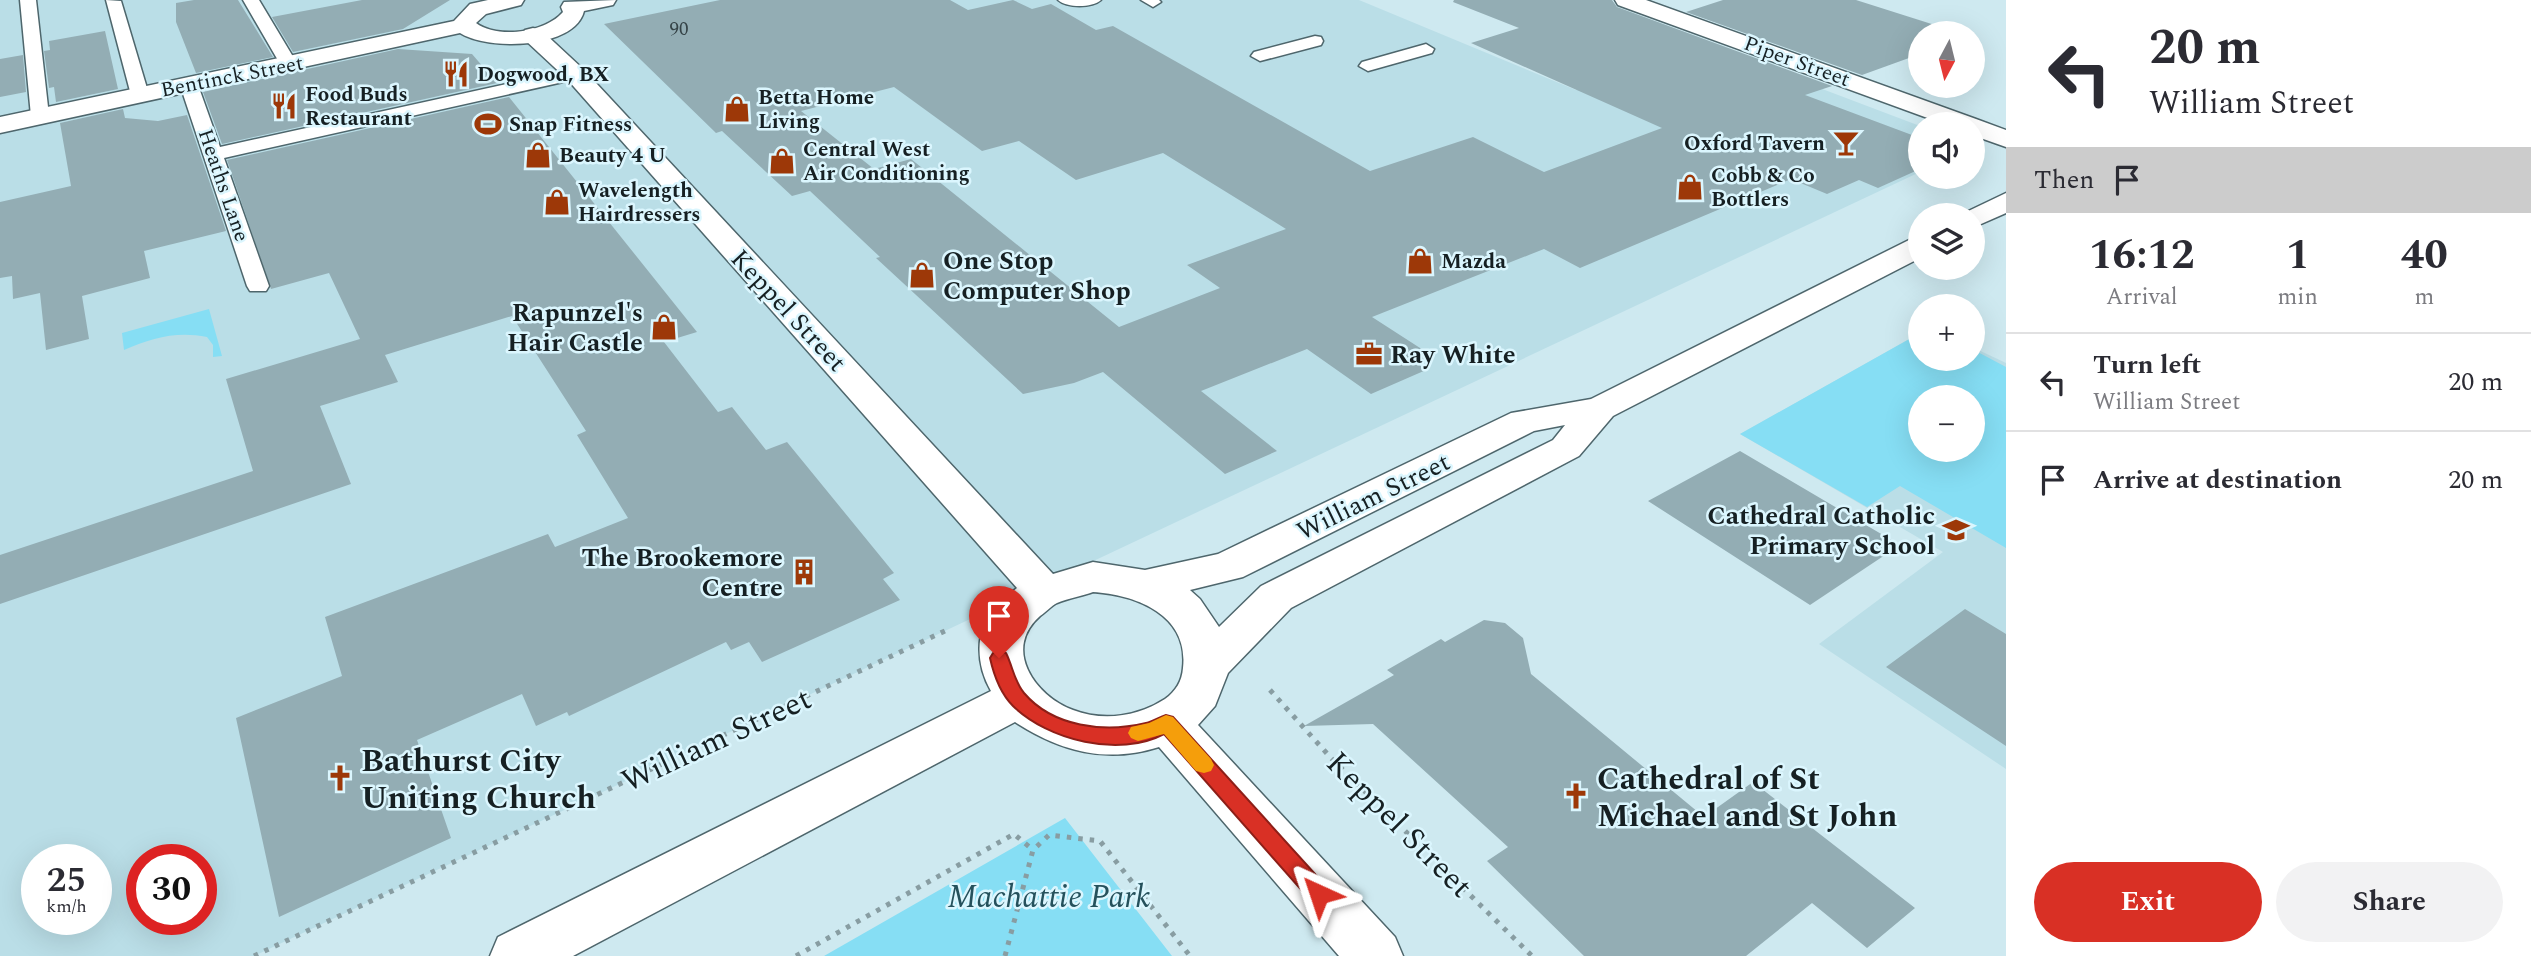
<!DOCTYPE html>
<meta charset="utf-8">
<style>
body{margin:0;font-family:Spectral,serif;background:#f2f2f3;color:#2b2b33;height:100vh;display:flex;flex-direction:column;font-size:26px;white-space:nowrap}
*{box-sizing:border-box;margin:0}
p{font-size:23px;color:#7c7c81}
.icon{flex:none;width:38px;height:38px;fill:none;stroke:currentColor;stroke-width:2;stroke-linecap:round;stroke-linejoin:round}
.map{position:relative;flex:1;overflow:hidden}
.sheet{display:flex;flex-direction:column;background:#fff;width:525px}
.sheet>*{flex:none}
.top-card{background:#fff;color:#2b2b33;overflow:hidden}
.needle{width:46px;rotate:187deg}
.controls{position:absolute;left:1908px;top:21px;display:grid;gap:14px}
.controls a{display:grid;place-items:center;width:77px;height:77px;border-radius:50%;background:#fff;box-shadow:0 7px 28px #0002;font-size:35px}
.speed{position:absolute;left:21px;top:844px;display:flex;gap:14px;font-size:35px;font-weight:700;text-align:center}
.speed>*{display:grid;place-content:center;width:91px;height:91px;border-radius:50%;background:#fff;box-shadow:0 7px 28px #0002;line-height:1}
.speed small{font-size:18px;font-weight:400}
.speed .limit{border:10px solid #d22;background:#fff;color:#111}
.pin{position:absolute;display:grid;place-items:center;width:60px;height:60px;color:#fff;margin:-72px -30px;border-radius:50% 50% 50% 0;rotate:-45deg;box-shadow:0 0 7px #0007}
.pin .icon{rotate:45deg}
.me{position:absolute;width:77px;margin:-38px;rotate:318deg;stroke-linejoin:round;filter:drop-shadow(0 0 5px #0008)}
.turn{display:flex;align-items:center;gap:24px;height:147px;padding:0 28px;font-size:32px}
.turn .icon{width:91px;height:91px;stroke-width:2.5}
.turn b{display:block;font-size:49px;line-height:60px}
.then{display:flex;align-items:center;height:66px;padding:0 28px;background:#0003;gap:14px;font-size:26px}
.eta{display:flex;justify-content:space-evenly;align-items:center;height:119px;text-align:center}
.eta b{font-size:42px;font-weight:700;line-height:49px}
.action{display:flex;gap:14px;margin-top:auto;padding:14px 28px}
.action a{flex:1;height:80px;border-radius:42px;background:#d93025;color:#fff;font-size:28px;font-weight:700;line-height:80px;text-align:center}
.action a+a{background:#f2f2f3;color:#2b2b33}
ul{padding:0;list-style:none}
li{display:flex;align-items:center;gap:21px;height:98px;padding:0 28px;border-top:2px solid #e1e1e2}
li div{flex:1}
li b{display:block;font-size:26px}
li em{font-style:normal}
main{display:flex;flex:1;min-height:0}
.map>svg:first-child{display:block}
.built{fill:#badee7;fill-rule:evenodd}
.green{fill:#86def4;fill-rule:evenodd}
.building{fill:#93adb4;fill-rule:evenodd}
.lines{fill:none;stroke-linecap:round;stroke-linejoin:round}
.lane-casing{stroke:#4e666c;stroke-width:3}
.street-casing{stroke:#4e666c;stroke-width:3}
.primary-casing{stroke:#4e666c;stroke-width:3}
.path{stroke:#889da2;stroke-width:5;stroke-dasharray:4.5 7;stroke-linecap:butt}
.lane{fill:#fff;fill-rule:evenodd}
.street{fill:#fff;fill-rule:evenodd}
.primary{fill:#fff;fill-rule:evenodd}
.route{fill:#d93025;stroke:#8d1f18;stroke-width:2}
.slow{fill:#f59e0b}
.labels{text-anchor:middle;stroke-width:5;stroke-linejoin:round;paint-order:stroke}
.far-number-label{font-size:19px;fill:#354347}
.far-street-label{font-size:21px;fill:#162023;stroke:#dbf6fe}
.far-poi-label{font-size:21px;font-weight:bold;fill:#162023;stroke:#dbf6fe;text-anchor:start}
.poi-label{font-size:26px;font-weight:bold;fill:#162023;stroke:#dbf6fe;text-anchor:end}
.street-label{font-size:26px;fill:#162023;stroke:#dbf6fe}
.near-street-label{font-size:32px;fill:#162023;stroke:#dbf6fe}
.near-poi-label{font-size:32px;font-weight:bold;fill:#162023;stroke:#dbf6fe;text-anchor:start}
.near-park-label{font-size:32px;font-style:italic;fill:#25515c;stroke:#dbf6fe}
</style>
<main>
<div class="map">
<svg width="2006" height="956" viewBox="0 0 2006 956">
<rect width="100%" height="100%" fill="#cee9f0"/>
<path class="built" d="M 0,0 L 1359,0 L 1576,90 L 1711,47 L 1920,126 L 1920,172 L 254,956 L 0,956 ZM 37,859 L 96,859 L 96,919 L 37,919 ZM 142,859 L 201,859 L 201,919 L 142,919 Z
M 1920,333 L 1920,359 L 1972,359 L 1972,347 L 2006,363 L 2006,769 L 1819,644 L 1943,552 L 1740,434 ZM 1920,397 L 1972,397 L 1972,450 L 1920,450 Z"/>
<path class="green" d="M 209,309 L 222,356 L 213,357 L 213,345 L 207,337 C 176,331 152,338 124,350 L 122,333 Z
M 1920,333 L 1920,359 L 1972,359 L 1972,349 L 2006,367 L 2006,548 L 1900,486 L 1867,507 L 1740,434 ZM 1920,397 L 1972,397 L 1972,450 L 1920,450 Z
M 1065,818 L 1172,956 L 824,956 Z"/>
<path class="building" d="M 194,0 L 238,0 L 273,57 L 196,73 L 176,22 L 176,3 Z
M 362,0 L 450,0 L 403,29 L 293,52 L 272,17 Z
M 720,0 L 950,0 L 968,10 L 1013,0 L 1032,9 L 1051,4 L 1096,30 L 1113,26 L 1370,171 L 1473,137 L 1544,172 L 1662,128 L 1471,43 L 1519,28 L 1453,2 L 1454,0 L 1612,0 L 1617,7 L 1832,86 L 1805,95 L 1920,138 L 1920,169 L 1878,188 L 1859,180 L 1827,194 L 1791,179 L 1580,268 L 1544,249 L 1372,317 L 1434,357 L 1418,364 L 1426,370 L 1371,394 L 1307,349 L 1201,391 L 1277,451 L 1225,474 L 1103,372 L 1074,383 L 1023,394 L 876,258 L 880,257 L 810,191 L 792,196 L 722,131 L 716,133 L 604,24 ZM 894,87 L 982,151 L 1019,141 L 1076,180 L 1163,153 L 1286,229 L 1187,265 L 1220,288 L 1119,327 L 911,159 L 874,169 L 801,111 Z
M 1723,0 L 1856,0 L 1960,33 L 1920,33 L 1920,54 L 1862,75 L 1686,12 Z
M 105,31 L 118,89 L 56,102 L 54,87 L 49,88 L 44,51 L 50,50 L 49,41 Z
M 398,49 L 472,54 L 497,83 L 222,144 L 203,92 Z
M 23,55 L 26,92 L 0,97 L 0,59 Z
M 509,97 L 697,332 L 664,342 L 718,412 L 732,407 L 766,450 L 787,442 L 894,573 L 883,579 L 900,600 L 762,662 L 749,642 L 731,650 L 726,642 L 569,716 L 567,712 L 536,726 L 522,694 L 417,740 L 451,838 L 279,917 L 236,718 L 342,676 L 325,617 L 548,534 L 555,547 L 628,518 L 577,435 L 586,431 L 512,316 L 385,355 L 398,382 L 320,406 L 351,484 L 0,604 L 0,555 L 253,471 L 226,379 L 360,339 L 329,273 L 271,289 L 227,160 Z
M 123,109 L 125,118 L 158,121 L 187,115 L 226,231 L 144,251 L 150,278 L 82,296 L 89,339 L 46,350 L 40,293 L 13,299 L 12,276 L 0,278 L 0,202 L 71,186 L 60,123 Z
M 1740,451 L 1900,545 L 1810,605 L 1648,501 Z
M 1965,609 L 2006,634 L 2006,746 L 1886,667 Z
M 1484,620 L 1505,623 L 1523,638 L 1531,674 L 1704,817 L 1753,782 L 1915,908 L 1867,948 L 1812,903 L 1746,956 L 1584,956 L 1487,861 L 1508,847 L 1373,724 L 1304,726 L 1394,675 L 1387,670 L 1441,639 L 1445,642 Z"/>
<g class="lines">
<g class="lane-casing">
<path id="lane" d="M 20,0 L 36,0 L 49,116 L 40,122 L 31,116 Z
M 106,0 L 121,1 L 149,95 L 146,99 L 134,99 L 131,95 Z
M 243,0 L 259,0 L 298,65 L 295,69 L 283,69 Z
M 1058,0 L 1101,0 C 1092,8 1067,8 1058,0 Z
M 1141,0 L 1159,0 L 1161,2 L 1153,7 Z
M 1315,36 L 1321,37 L 1323,41 L 1321,45 L 1260,61 L 1251,56 L 1254,52 Z
M 1426,44 L 1434,49 L 1432,53 L 1368,71 L 1359,66 L 1362,62 Z
M 575,69 L 581,70 L 584,74 L 581,78 L 224,158 L 269,286 L 266,291 L 250,291 L 247,286 L 180,85 L 189,80 L 198,85 L 220,147 Z"/>
</g>
<g class="street-casing">
<path id="street" d="M 1615,0 L 1646,0 L 1976,119 L 2006,130 L 2006,147 L 1972,135 L 1972,124 L 1944,124 L 1618,5 Z
M 533,28 L 541,30 L 583,69 L 1053,574 L 1093,562 L 1145,570 L 1218,554 L 1511,413 L 1591,399 L 1909,240 L 1920,237 L 1920,258 L 1613,416 L 1579,456 L 1291,608 L 1228,673 L 1215,706 L 1198,725 L 1395,937 L 1403,956 L 1339,956 L 1159,747 C 1106,764 1060,751 1015,722 L 573,956 L 490,956 L 498,937 L 991,691 C 976,665 974,631 995,606 C 1000,599 1010,594 1017,588 L 567,79 L 525,40 L 522,35 L 525,30 ZM 1565,425 L 1553,440 L 1261,586 L 1219,627 L 1200,599 L 1190,590 L 1243,577 L 1534,431 ZM 1093,592 C 1137,595 1189,615 1183,668 C 1182,681 1176,691 1165,699 C 1139,716 1104,722 1073,710 C 1035,696 1002,649 1040,616 C 1046,612 1051,606 1057,603 C 1069,598 1082,596 1093,592 Z
M 2006,193 L 2006,213 L 1972,228 L 1972,215 L 1960,215 Z"/>
</g>
<g class="primary-casing">
<path id="primary" d="M 488,0 L 524,0 L 521,5 L 486,14 L 476,23 C 497,39 545,33 563,12 L 561,7 L 564,2 L 616,0 L 613,5 L 584,11 C 575,49 488,51 460,33 L 0,133 L 0,117 L 454,21 L 470,4 Z"/>
</g>
<path class="path" d="M 1270,690 L 1331,758 L 1532,956
M 254,956 L 949,629
M 796,956 L 1014,834 L 1033,850
M 1005,956 L 1033,850 L 1049,835 L 1100,841 L 1190,956"/>
<use href="#lane" class="lane"/>
<use href="#street" class="street"/>
<use href="#primary" class="primary"/>
</g>
<path class="route" d="M 999,651 L 1006,653 C 1013,667 1014,681 1024,693 C 1053,727 1104,733 1146,723 C 1153,722 1159,717 1166,715 L 1173,717 L 1326,886 L 1330,894 L 1326,901 L 1319,904 L 1311,901 L 1164,734 C 1119,758 1048,740 1013,706 C 1000,693 994,676 990,658 L 993,653 Z"/>
<path class="slow" d="M 1166,715 L 1173,717 L 1211,759 L 1214,765 L 1211,771 L 1204,773 L 1196,771 L 1164,734 L 1138,741 L 1131,738 L 1128,733 L 1131,727 L 1149,723 Z"/>
<defs>
<g id="restaurant-bare" transform="scale(2.1)"><path d="M-5-6h1v4h1v-4h1v4h1v-4h1v5L-1.5 .5V6h-2V.5L-5-1ZM5-6V6H3V1.5H1.5Q1.5-4 5-6Z" fill="#9d3808" stroke="#dbf6fe" stroke-width="2.5" paint-order="stroke"/></g>
<g id="shop-bare" transform="scale(2.1)"><path d="M-5-2.5h2.3a2.7 3.5 0 0 1 5.4 0H5L5.5 6h-11ZM-1.5-2.5h3a1.5 2.3 0 0 0-3 0Z" fill="#9d3808" stroke="#dbf6fe" stroke-width="2.5" paint-order="stroke"/></g>
<g id="stadium-bare" transform="scale(2.1)"><path d="M0-5a6.5 5 0 1 0 0 10a6.5 5 0 1 0 0-10ZM-3.5-1.8h7v3.6h-7Z" fill="#9d3808" stroke="#dbf6fe" stroke-width="2.5" paint-order="stroke"/></g>
<g id="bar-bare" transform="scale(2.1)"><path d="M-6-5H6L.8 .8V4.5H3.5V6h-7V4.5H-.8V.8Z" fill="#9d3808" stroke="#dbf6fe" stroke-width="2.5" paint-order="stroke"/></g>
<g id="office-bare" transform="scale(2.1)"><path d="M-6-3h4V-5.5h4V-3h4V5H-6ZM-1-4.5V-3h2v-1.5ZM-6 0V1H6V0Z" fill="#9d3808" stroke="#dbf6fe" stroke-width="2.5" paint-order="stroke"/></g>
<g id="school-bare" transform="scale(2.1)"><path d="M0-5L7-2L0 1L-7-2ZM-4 1L0 2.5L4 1V4Q0 6-4 4Z" fill="#9d3808" stroke="#dbf6fe" stroke-width="2.5" paint-order="stroke"/></g>
<g id="building-bare" transform="scale(2.1)"><path d="M-4-6H4V6H1V3H-1V6H-4ZM-2.5-4.3h1.7v1.8h-1.7ZM.8-4.3h1.7v1.8H.8ZM-2.5-1h1.7V.8h-1.7ZM.8-1h1.7V.8H.8Z" fill="#9d3808" stroke="#dbf6fe" stroke-width="2.5" paint-order="stroke"/></g>
<g id="church-bare" transform="scale(2.1)"><path d="M-1.2-6h2.4v3.5h3.3v2.4h-3.3V6h-2.4V-.1h-3.3v-2.4h3.3Z" fill="#9d3808" stroke="#dbf6fe" stroke-width="2.5" paint-order="stroke"/></g>
</defs>
<g fill-rule="evenodd">
<use href="#restaurant-bare" x="456" y="74"/>
<use href="#restaurant-bare" x="284" y="106"/>
<use href="#shop-bare" x="737" y="109"/>
<use href="#stadium-bare" x="488" y="124"/>
<use href="#bar-bare" x="1846" y="143"/>
<use href="#shop-bare" x="538" y="155"/>
<use href="#shop-bare" x="782" y="161"/>
<use href="#shop-bare" x="1690" y="187"/>
<use href="#shop-bare" x="557" y="202"/>
<use href="#shop-bare" x="1420" y="261"/>
<use href="#shop-bare" x="922" y="275"/>
<use href="#shop-bare" x="664" y="327"/>
<use href="#office-bare" x="1369" y="354"/>
<use href="#school-bare" x="1956" y="530"/>
<use href="#building-bare" x="804" y="572"/>
<use href="#church-bare" x="340" y="778"/>
<use href="#church-bare" x="1576" y="796"/>
</g>
<g class="labels">
<g class="far-number-label">
<text x="679" y="35">90</text>
</g>
<g class="far-street-label">
<text transform="translate(1797 61) rotate(20)" y="7">Piper Street</text>
<text transform="translate(232 76) rotate(-11)" y="7">Bentinck Street</text>
<text transform="translate(224 185) rotate(71)" y="7">Heaths Lane</text>
</g>
<g class="far-poi-label">
<text x="477" y="81">Dogwood, BX</text>
<text x="305" y="101">Food Buds<tspan x="305" dy="24">Restaurant</tspan></text>
<text x="758" y="104">Betta Home<tspan x="758" dy="24">Living</tspan></text>
<text x="509" y="131">Snap Fitness</text>
<text x="1825" y="150" text-anchor="end">Oxford Tavern</text>
<text x="803" y="156">Central West<tspan x="803" dy="24">Air Conditioning</tspan></text>
<text x="559" y="162">Beauty 4 U</text>
<text x="1711" y="182">Cobb &amp; Co<tspan x="1711" dy="24">Bottlers</tspan></text>
<text x="578" y="197">Wavelength<tspan x="578" dy="24">Hairdressers</tspan></text>
<text x="1441" y="268">Mazda</text>
</g>
<g class="poi-label">
<text x="943" y="269" text-anchor="start">One Stop<tspan x="943" dy="30">Computer Shop</tspan></text>
<text x="643" y="321">Rapunzel's<tspan x="643" dy="30">Hair Castle</tspan></text>
<text x="1390" y="363" text-anchor="start">Ray White</text>
<text x="1935" y="524">Cathedral Catholic<tspan x="1935" dy="30">Primary School</tspan></text>
<text x="783" y="566">The Brookemore<tspan x="783" dy="30">Centre</tspan></text>
</g>
<g class="street-label">
<text transform="translate(789 310) rotate(47)" y="9">Keppel Street</text>
<text transform="translate(1373 496) rotate(-26)" y="9">William Street</text>
</g>
<g class="near-street-label">
<text transform="translate(716 739) rotate(-25)" y="11">William Street</text>
<text transform="translate(1400 824) rotate(45)" y="11">Keppel Street</text>
</g>
<g class="near-poi-label">
<text x="361" y="771">Bathurst City<tspan x="361" dy="37">Uniting Church</tspan></text>
<text x="1597" y="789">Cathedral of St<tspan x="1597" dy="37">Michael and St John</tspan></text>
</g>
<g class="near-park-label">
<text x="1049" y="907">Machattie Park</text>
</g>
</g>
</svg>
<div class="controls">
<a><svg class="needle" viewBox="-14 -14 28 28"><path d="M0-13l5 13h-10z" fill="#e53935"/><path d="M0 13l5-13h-10z" fill="#7c7c81"/></svg></a>
<a><svg class="icon" aria-label="sound" viewBox="0 0 24 24"><path d="M4 9h4l5-4v14l-5-4H4zM17 9q2 3 0 6"/></svg></a>
<a><svg class="icon" aria-label="layers" viewBox="0 0 24 24"><path d="M12 4l9 5-9 5-9-5zM3 14l9 5 9-5"/></svg></a>
<a>+</a>
<a>−</a>
</div>
<div class="speed"><div>25<small>km/h</small></div><div class="limit">30</div></div>
<div class="pin" style="left:999px;top:658px;background:#d93025"><svg class="icon" aria-label="arrive" viewBox="0 0 24 24"><path d="M6 21V4h12l-3 4 3 4H6"/></svg></div>
<svg class="me" style="left:1319px;top:894px" viewBox="-20 -20 40 40"><path d="M0-17L14 15 0 8-14 15z" fill="#d93025" stroke="#fff" stroke-width="4"/></svg>
</div>
<section class="sheet">
<div class="top-card">
<div class="turn"><svg class="icon" aria-label="left" viewBox="0 0 24 24"><path d="M17 20v-9H6M10 6l-5 5 5 5"/></svg><div><b>20 m</b>William Street</div></div>
<div class="then">Then<svg class="icon" aria-label="arrive" viewBox="0 0 24 24"><path d="M6 21V4h12l-3 4 3 4H6"/></svg></div>
</div>
<div class="eta">
<div><b>16:12</b><p>Arrival</p></div>
<div><b>1</b><p>min</p></div>
<div><b>40</b><p>m</p></div>
</div>
<ul>
<li><svg class="icon" aria-label="left" viewBox="0 0 24 24"><path d="M17 20v-9H6M10 6l-5 5 5 5"/></svg><div><b>Turn left</b><p>William Street</p></div><em>20 m</em></li>
<li><svg class="icon" aria-label="arrive" viewBox="0 0 24 24"><path d="M6 21V4h12l-3 4 3 4H6"/></svg><div><b>Arrive at destination</b></div><em>20 m</em></li>
</ul>
<div class="action"><a>Exit</a><a>Share</a></div>
</section>
</main>
